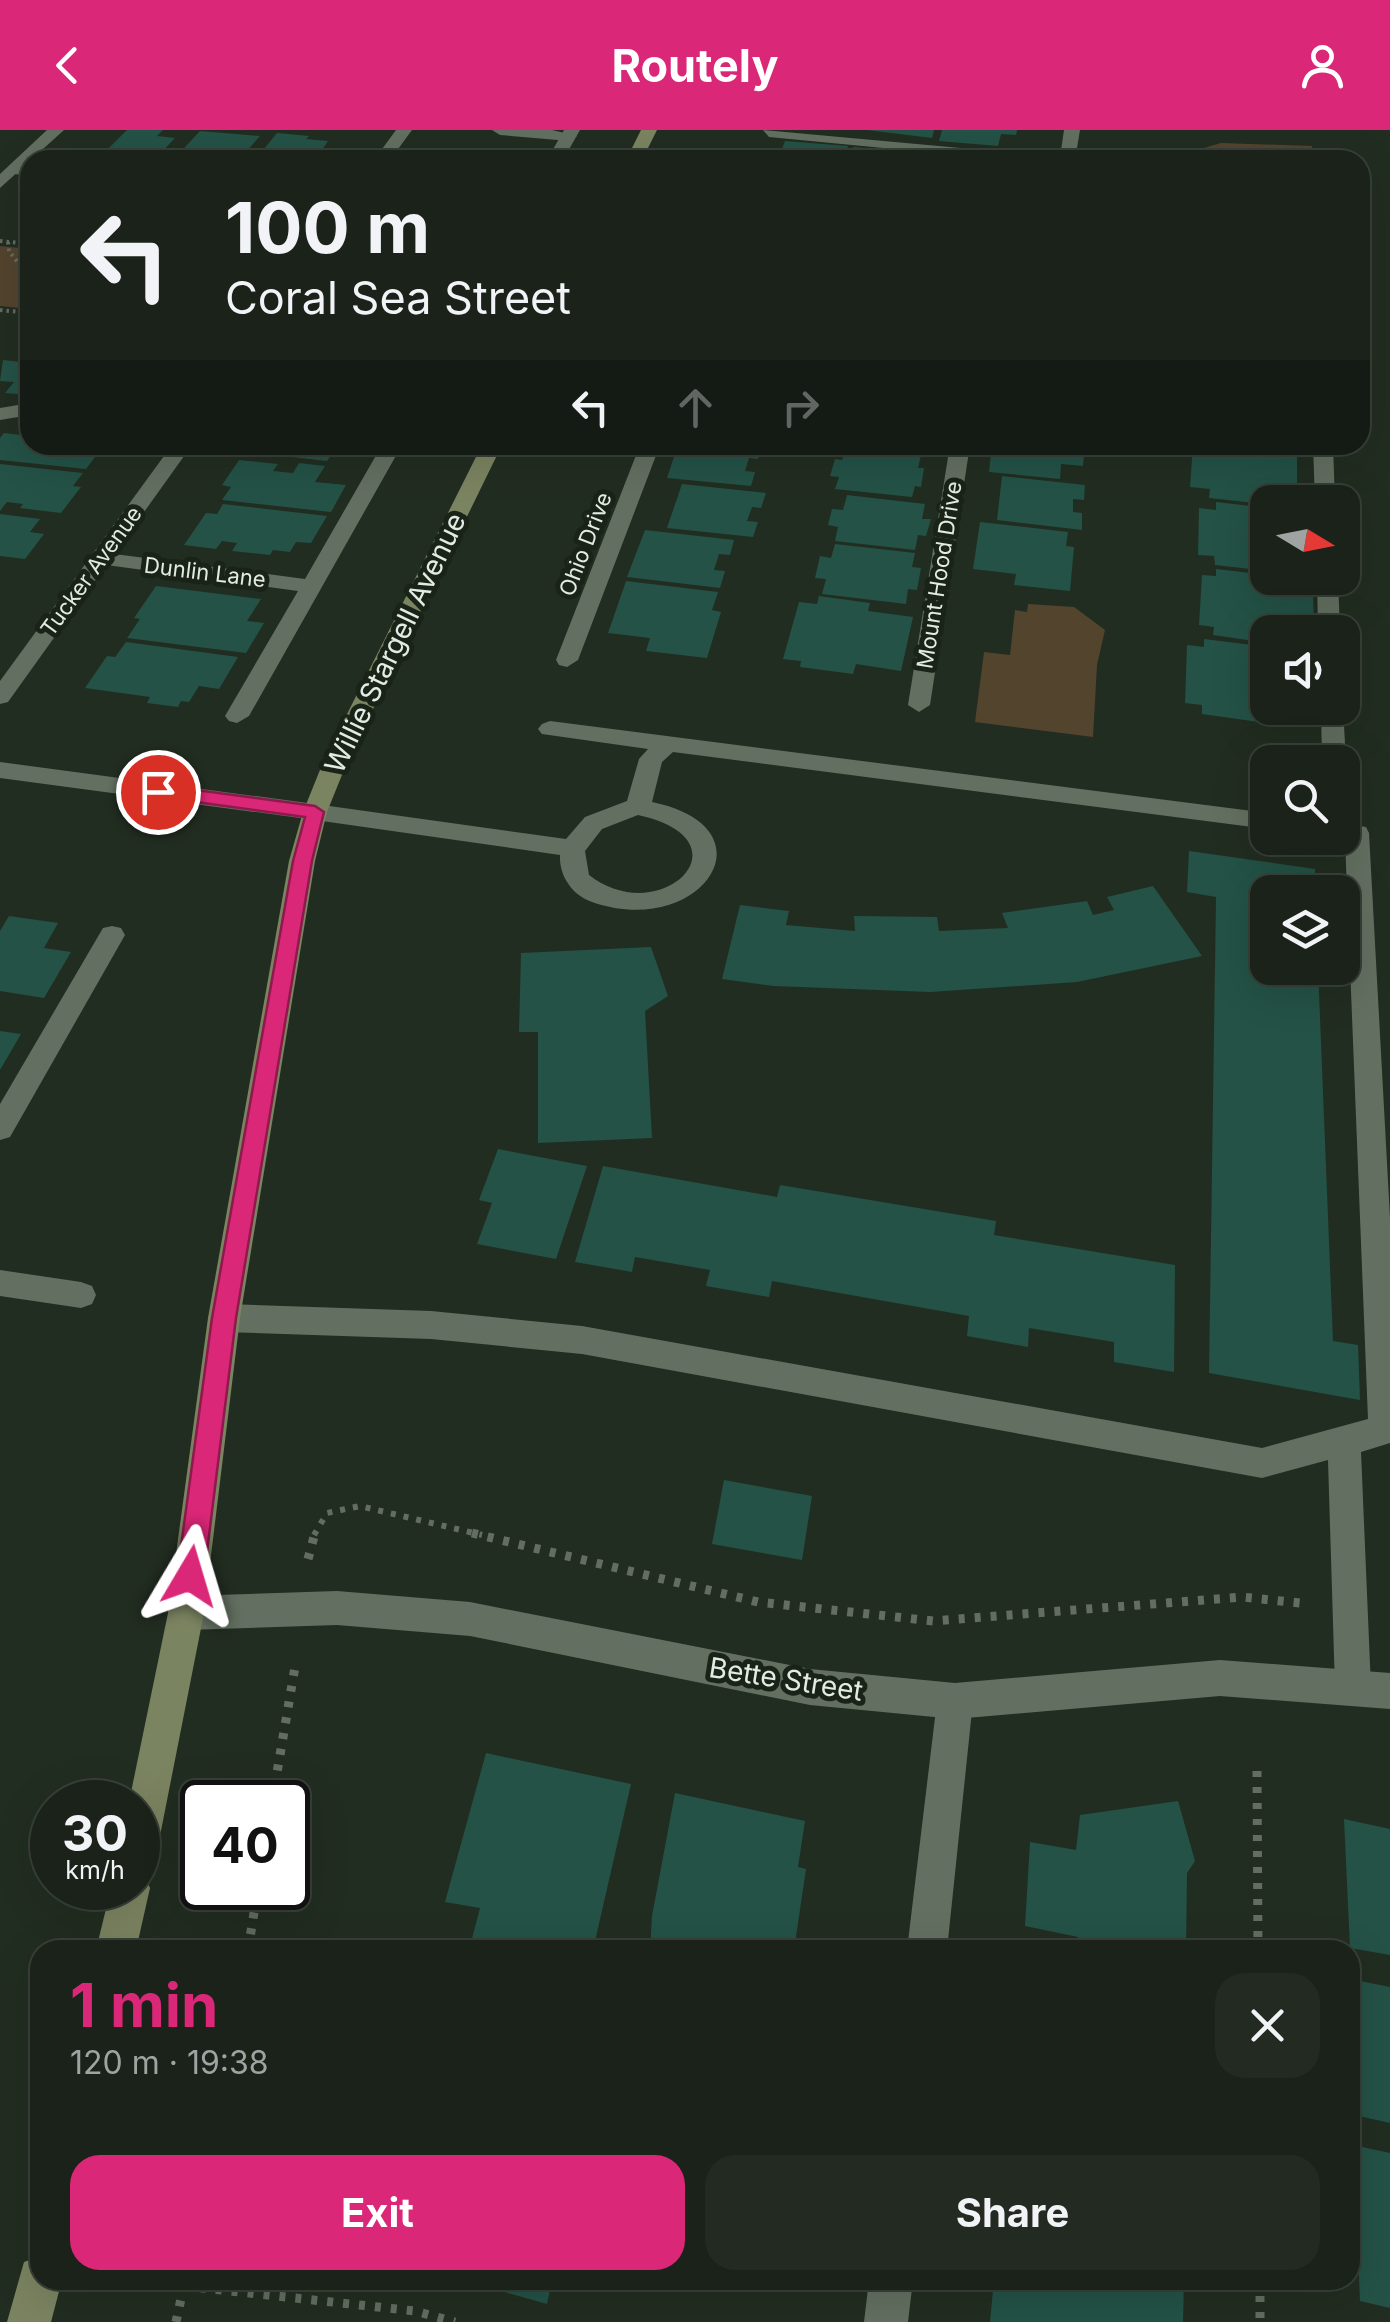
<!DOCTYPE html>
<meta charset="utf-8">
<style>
body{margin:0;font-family:Inter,sans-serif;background:#232a22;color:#f1f3f6;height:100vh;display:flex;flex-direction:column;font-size:38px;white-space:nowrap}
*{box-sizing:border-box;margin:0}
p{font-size:32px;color:#9fa4a2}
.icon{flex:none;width:55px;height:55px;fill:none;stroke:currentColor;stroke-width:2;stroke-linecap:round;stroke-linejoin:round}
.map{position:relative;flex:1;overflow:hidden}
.drawer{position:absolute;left:30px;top:1810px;width:1330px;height:350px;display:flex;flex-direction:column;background:#1a2219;border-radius:30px;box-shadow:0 10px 40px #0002,0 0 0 2px #383f38}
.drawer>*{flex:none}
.banner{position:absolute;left:20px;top:20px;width:1350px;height:305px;border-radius:30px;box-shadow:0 10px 40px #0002,0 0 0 2px #383f38;background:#1a2219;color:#f1f3f6;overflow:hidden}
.needle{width:65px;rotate:100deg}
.tools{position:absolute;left:1250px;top:355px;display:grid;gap:20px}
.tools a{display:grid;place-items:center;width:110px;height:110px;border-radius:20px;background:#1a2219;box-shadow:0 10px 40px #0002,0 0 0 2px #383f38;font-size:50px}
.speed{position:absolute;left:30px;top:1650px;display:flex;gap:20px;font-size:50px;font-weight:700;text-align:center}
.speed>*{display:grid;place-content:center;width:130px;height:130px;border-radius:50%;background:#1a2219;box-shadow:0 10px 40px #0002,0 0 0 2px #383f38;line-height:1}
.speed small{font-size:25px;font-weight:400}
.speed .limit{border:5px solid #111;border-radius:15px;background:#fff;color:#111}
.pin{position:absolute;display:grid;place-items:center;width:85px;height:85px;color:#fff;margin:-42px;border:5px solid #fff;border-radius:50%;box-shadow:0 2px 10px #0007}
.me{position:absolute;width:110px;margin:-55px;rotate:7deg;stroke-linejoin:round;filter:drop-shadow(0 0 8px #0008)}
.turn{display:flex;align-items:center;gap:35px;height:210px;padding:0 40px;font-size:45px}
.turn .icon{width:130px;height:130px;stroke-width:2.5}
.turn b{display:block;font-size:70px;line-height:85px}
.lanes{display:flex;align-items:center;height:95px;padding:0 40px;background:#0003;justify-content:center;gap:50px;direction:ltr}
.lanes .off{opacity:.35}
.round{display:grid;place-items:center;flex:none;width:105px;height:105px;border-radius:30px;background:#232a22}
.headline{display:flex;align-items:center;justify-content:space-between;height:170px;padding:0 40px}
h1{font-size:60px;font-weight:700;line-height:75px;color:#db2777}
.action{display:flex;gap:20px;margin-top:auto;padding:20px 40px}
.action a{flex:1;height:115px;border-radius:30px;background:#db2777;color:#fff;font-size:40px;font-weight:700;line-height:115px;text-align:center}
.action a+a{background:#232a22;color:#f1f3f6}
header{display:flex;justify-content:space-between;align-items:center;height:130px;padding:0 40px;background:#db2777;color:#fff;font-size:45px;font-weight:700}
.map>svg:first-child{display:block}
.green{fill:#53442e}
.building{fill:#245246}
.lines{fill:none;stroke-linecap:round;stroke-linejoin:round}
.path-far2{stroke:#636d62;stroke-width:4;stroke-dasharray:2.5 4;stroke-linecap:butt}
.path-far1{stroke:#636d62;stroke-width:6;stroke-dasharray:5 8;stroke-linecap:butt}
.path{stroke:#636d62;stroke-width:9;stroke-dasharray:6 10;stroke-linecap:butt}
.lane{fill:#637061;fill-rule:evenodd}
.street{fill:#637061;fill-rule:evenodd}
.secondary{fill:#7b8461;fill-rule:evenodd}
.route{fill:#db2777;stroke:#8e194d;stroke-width:2.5}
.labels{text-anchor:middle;stroke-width:10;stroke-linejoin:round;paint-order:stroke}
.far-street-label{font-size:22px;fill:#e3ebe2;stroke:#192317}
.street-label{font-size:28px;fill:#e3ebe2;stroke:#192317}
</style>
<header><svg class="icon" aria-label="back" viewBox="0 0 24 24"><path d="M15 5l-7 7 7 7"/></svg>Routely<svg class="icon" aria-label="person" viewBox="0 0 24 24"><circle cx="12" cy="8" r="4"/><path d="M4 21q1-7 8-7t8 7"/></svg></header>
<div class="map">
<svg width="1390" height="2192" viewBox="0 0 1390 2192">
<rect width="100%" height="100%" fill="#222d21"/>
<path class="green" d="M 1221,13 L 1312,16 L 1313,30 L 1226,30 L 1205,21 L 1204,18 Z
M 0,116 L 30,119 L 30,179 L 0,176 Z
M 1028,474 L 1074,477 L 1105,500 L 1097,535 L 1093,607 L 975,592 L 984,522 L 1010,525 L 1015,480 L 1027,482 Z"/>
<path class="building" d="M 127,0 L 163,0 L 157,6 L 175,8 L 158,26 L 167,30 L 98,29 Z
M 867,0 L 934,0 L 932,8 Z
M 942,0 L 1017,0 L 1016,5 L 1001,4 L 998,16 L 939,11 Z
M 200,1 L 260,6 L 239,30 L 173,30 Z
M 277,3 L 309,6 L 306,9 L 328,11 L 320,23 L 301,21 L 290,30 L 255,30 Z
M 785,11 L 848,16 L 844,30 L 778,30 Z
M 853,17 L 913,22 L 911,30 L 848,30 Z
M 461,21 L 513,25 L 510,30 L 454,30 Z
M 3,230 L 30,233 L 30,265 L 5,263 L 14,252 L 0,251 Z
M 4,303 L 30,306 L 30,315 L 112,315 L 105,324 L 98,323 L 86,339 L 0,330 L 0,308 Z
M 252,315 L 338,315 L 327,331 L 247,322 Z
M 678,315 L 762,315 L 758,329 L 749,328 L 745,341 L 755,342 L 751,356 L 667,348 Z
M 877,315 L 941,315 L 939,324 Z
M 992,315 L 1085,315 L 1083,336 L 1061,334 L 1060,349 L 989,342 Z
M 1193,315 L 1250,315 L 1257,316 L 1256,322 L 1297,327 L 1297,369 L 1255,364 L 1255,373 L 1209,368 L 1210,359 L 1190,357 Z
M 846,317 L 921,325 L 918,338 L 924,338 L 921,357 L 915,356 L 912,367 L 835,359 L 839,347 L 830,346 L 835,329 L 842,330 Z
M 239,330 L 278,334 L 273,341 L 293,343 L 299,333 L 325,336 L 315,352 L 346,355 L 331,382 L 222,370 L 231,357 L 222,355 Z
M 0,334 L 83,343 L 73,356 L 81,357 L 61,383 L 20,378 L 23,374 L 7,372 L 0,381 Z
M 1002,346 L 1085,355 L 1084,370 L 1073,369 L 1073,382 L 1082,383 L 1082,400 L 997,390 Z
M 682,354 L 766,363 L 761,378 L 752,377 L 747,391 L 758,392 L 753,407 L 667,398 Z
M 847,365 L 925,374 L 922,389 L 931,389 L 926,406 L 918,405 L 915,420 L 835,411 L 838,397 L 828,395 L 832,379 L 843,380 Z
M 1216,372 L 1268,378 L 1268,441 L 1215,435 L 1214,426 L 1198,425 L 1199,378 L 1216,380 Z
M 223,374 L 327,386 L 311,413 L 296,412 L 290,422 L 273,420 L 270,425 L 232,421 L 237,413 L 222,411 L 216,419 L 184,415 L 206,383 L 217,384 Z
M 0,384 L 40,389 L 30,402 L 44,404 L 25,429 L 0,426 Z
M 980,392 L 1068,402 L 1066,416 L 1074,417 L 1070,461 L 1014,455 L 1016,444 L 973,439 Z
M 645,400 L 734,410 L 730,425 L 719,424 L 714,440 L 725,441 L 720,458 L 627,447 Z
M 835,414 L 915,423 L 912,437 L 921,438 L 917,460 L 908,459 L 906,474 L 822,464 L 826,449 L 815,448 L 820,426 L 831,428 Z
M 1216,439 L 1268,445 L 1269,453 L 1313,459 L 1314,502 L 1268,502 L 1268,513 L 1213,505 L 1214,497 L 1199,495 L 1202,445 L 1216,446 Z
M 626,451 L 718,462 L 712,480 L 721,482 L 707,528 L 646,521 L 650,508 L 608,503 Z
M 156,456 L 261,469 L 247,491 L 264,493 L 246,523 L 127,508 L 140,489 L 134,488 Z
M 819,466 L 870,473 L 868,481 L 913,487 L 901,541 L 856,534 L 853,544 L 800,537 L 801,531 L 783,529 L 799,472 L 817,474 Z
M 1204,509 L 1260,516 L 1259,524 L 1268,525 L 1268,578 L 1308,578 L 1308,589 L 1260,583 L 1259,592 L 1202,584 L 1202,575 L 1185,573 L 1187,515 L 1204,517 Z
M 126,512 L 238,527 L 219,559 L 199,556 L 189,572 L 181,571 L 178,577 L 147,573 L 150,567 L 85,558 L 107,526 L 115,527 Z
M 1189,721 L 1315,739 L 1316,762 L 1268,762 L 1268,838 L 1318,838 L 1333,1211 L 1358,1215 L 1360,1270 L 1209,1243 L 1216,767 L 1187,762 Z
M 1153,756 L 1202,826 L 1077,852 L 930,862 L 774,856 L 722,849 L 740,775 L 789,781 L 786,795 L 855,801 L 854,786 L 937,787 L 939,801 L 1008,798 L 1002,783 L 1087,771 L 1093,785 L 1114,780 L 1107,767 Z
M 9,786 L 58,793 L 44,818 L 71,822 L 44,868 L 0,861 L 0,801 Z
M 651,817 L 668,866 L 645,881 L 652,1008 L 538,1013 L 538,902 L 519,902 L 521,823 Z
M 0,901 L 21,904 L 0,940 Z
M 498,1019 L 587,1036 L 556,1129 L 477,1114 L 492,1073 L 479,1070 Z
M 603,1036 L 777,1067 L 780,1055 L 996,1091 L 994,1105 L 1175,1135 L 1174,1242 L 1114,1232 L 1114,1212 L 1029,1198 L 1028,1217 L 967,1206 L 969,1186 L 772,1151 L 769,1167 L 706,1156 L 710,1140 L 635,1127 L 632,1142 L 575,1132 Z
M 724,1350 L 812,1366 L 802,1430 L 712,1414 Z
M 486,1623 L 631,1654 L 593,1820 L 469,1820 L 480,1778 L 445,1772 Z
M 675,1663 L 805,1691 L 798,1737 L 806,1739 L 794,1820 L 650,1820 L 652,1786 Z
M 1178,1671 L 1195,1731 L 1187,1743 L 1186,1820 L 1078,1820 L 1078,1807 L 1025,1796 L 1030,1712 L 1076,1720 L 1080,1685 Z
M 1344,1689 L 1390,1699 L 1390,1825 L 1350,1818 Z
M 1350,1849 L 1390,1857 L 1390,1993 L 1359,1986 L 1357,1958 L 1350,1956 Z
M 1353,2015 L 1390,2023 L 1390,2178 L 1360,2171 L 1357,2099 L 1350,2098 Z
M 462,2150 L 552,2150 L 547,2174 Z
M 994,2150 L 1025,2150 L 1058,2158 L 1058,2150 L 1184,2150 L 1183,2192 L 990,2192 Z"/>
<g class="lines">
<path class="path-far2" d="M 0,111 L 30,114
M 8,112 L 9,121 L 30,148
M 0,180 L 30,183"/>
<path class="path-far1" d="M 314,1405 L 327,1383 L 360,1376 L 482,1405"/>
<path class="path" d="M 472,1403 L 758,1472 L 933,1491 L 1242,1467 L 1300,1473
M 308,1429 L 315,1403
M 1257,1641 L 1258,1820
M 272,1672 L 296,1531
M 248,1820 L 258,1758
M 1260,2150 L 1260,2192
M 184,2156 L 415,2181 L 455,2192
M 176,2192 L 185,2150"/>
<path class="lane" d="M 564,0 L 580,0 L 563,30 L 547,30 Z
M 13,35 L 30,36 L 30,46 L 7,43 L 5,40 Z
M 30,273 L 30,285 L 0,290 L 0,278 Z
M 382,315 L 402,315 L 249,586 L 237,593 L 229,591 L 225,586 L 298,461 L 99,434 L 89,428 L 99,422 L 305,449 Z
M 550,591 L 1268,683 L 1268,699 L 673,622 L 662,632 L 652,672 C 777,698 701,810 592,772 C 572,765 559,746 560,725 L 315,690 L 303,682 L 315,674 L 566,709 L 585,687 L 627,671 L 639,629 L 648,619 L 542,604 L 538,599 L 542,594 ZM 638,685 C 753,710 661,801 589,745 L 585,721 L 602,699 Z
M 1342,693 L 1366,697 L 1369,703 L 1390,1088 L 1390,1313 L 1361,1322 L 1371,1558 L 1366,1571 L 1353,1576 L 1340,1571 L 1335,1558 L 1328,1330 L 1262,1348 L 582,1224 L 431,1209 L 224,1202 L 213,1198 L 208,1188 L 213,1178 L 224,1174 L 431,1181 L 582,1196 L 1262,1318 L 1368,1289 L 1345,710 L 1335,708 L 1342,708 Z
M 112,796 L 121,798 L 125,805 L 10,1007 L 0,1010 L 0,974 L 103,798 Z
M 955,1553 L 968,1558 L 973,1571 L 947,1820 L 907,1820 L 937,1571 L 942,1558 Z
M 869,2150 L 913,2150 L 908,2192 L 864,2192 Z"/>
<path class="street" d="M 47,0 L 64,0 L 0,58 L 0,44 Z
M 396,0 L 412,0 L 390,30 L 374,30 Z
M 492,0 L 552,0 L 577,6 L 569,11 L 500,5 Z
M 763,0 L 1060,27 L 1064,0 L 1080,0 L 1075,30 L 1008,30 L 769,7 Z
M 172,315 L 192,315 L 8,572 L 0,574 L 0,551 Z
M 640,315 L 660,315 L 578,530 L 567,537 L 559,535 L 556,530 Z
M 950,315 L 970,315 L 930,575 L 919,582 L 908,575 Z
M 1313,315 L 1333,315 L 1335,372 L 1315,372 Z
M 1317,448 L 1338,448 L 1340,502 L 1318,502 Z
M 1321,578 L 1343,578 L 1346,631 L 1342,636 L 1342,632 L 1322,631 Z
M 0,632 L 315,674 L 327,682 L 315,690 L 0,648 Z
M 0,1140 L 81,1152 L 92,1156 L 96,1165 L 92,1174 L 81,1178 L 0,1166 Z
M 337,1461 L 470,1472 L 810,1539 L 955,1553 L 1220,1530 L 1390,1543 L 1390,1579 L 1220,1566 L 955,1589 L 810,1575 L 470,1506 L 337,1495 L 186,1500 L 174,1495 L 168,1483 L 174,1471 L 186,1466 Z"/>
<path class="secondary" d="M 641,0 L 657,0 L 642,30 L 626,30 Z
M 482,315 L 502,315 L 348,630 L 327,682 L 315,731 L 240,1188 L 204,1483 L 157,1721 L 152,1735 L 138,1740 L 138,1672 L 129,1672 L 168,1483 L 208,1188 L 289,731 L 303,682 L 324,630 Z
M 138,1742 L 144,1744 L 150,1758 L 136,1820 L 96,1820 L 111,1758 L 138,1758 Z
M 40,2126 L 40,2150 L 62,2150 L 51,2192 L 7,2192 L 24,2132 Z"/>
</g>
<path class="route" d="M 158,655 L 315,676 L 324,682 L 312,731 L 236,1188 L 204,1446 L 200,1455 L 190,1459 L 181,1455 L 177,1446 L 212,1188 L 293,731 L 305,687 L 152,666 L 149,662 Z"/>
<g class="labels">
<g class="far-street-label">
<text transform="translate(585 414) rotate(-69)" y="8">Ohio Drive</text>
<text transform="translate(91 441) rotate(-54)" y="8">Tucker Avenue</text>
<text transform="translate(205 442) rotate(7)" y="8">Dunlin Lane</text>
<text transform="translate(939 445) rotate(-81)" y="8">Mount Hood Drive</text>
</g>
<g class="street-label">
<text transform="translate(395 513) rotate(-64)" y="10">Willie Stargell Avenue</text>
<text transform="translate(786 1549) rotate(9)" y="10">Bette Street</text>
</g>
</g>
</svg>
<div class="tools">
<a><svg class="needle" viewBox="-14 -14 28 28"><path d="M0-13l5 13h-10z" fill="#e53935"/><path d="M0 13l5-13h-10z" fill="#9fa4a2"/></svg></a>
<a><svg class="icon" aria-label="sound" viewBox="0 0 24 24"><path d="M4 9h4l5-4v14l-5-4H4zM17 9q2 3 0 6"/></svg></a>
<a><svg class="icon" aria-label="search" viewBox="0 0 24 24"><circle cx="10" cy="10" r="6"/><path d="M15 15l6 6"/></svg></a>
<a><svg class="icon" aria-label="layers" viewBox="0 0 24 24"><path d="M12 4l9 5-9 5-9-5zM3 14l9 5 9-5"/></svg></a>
</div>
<div class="speed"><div>30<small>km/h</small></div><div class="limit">40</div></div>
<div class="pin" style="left:158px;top:662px;background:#d93025"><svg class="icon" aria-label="arrive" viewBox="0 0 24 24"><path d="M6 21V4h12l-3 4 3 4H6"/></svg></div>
<svg class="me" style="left:190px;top:1446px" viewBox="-20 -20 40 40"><path d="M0-17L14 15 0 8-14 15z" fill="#db2777" stroke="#fff" stroke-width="4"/></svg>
<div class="banner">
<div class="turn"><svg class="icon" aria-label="left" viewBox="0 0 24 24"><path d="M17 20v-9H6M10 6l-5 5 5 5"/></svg><div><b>100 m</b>Coral Sea Street</div></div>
<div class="lanes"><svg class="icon" aria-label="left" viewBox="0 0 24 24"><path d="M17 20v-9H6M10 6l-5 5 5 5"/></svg><svg class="icon off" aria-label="ahead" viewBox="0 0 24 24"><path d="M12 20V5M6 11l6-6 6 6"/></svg><svg class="icon off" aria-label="right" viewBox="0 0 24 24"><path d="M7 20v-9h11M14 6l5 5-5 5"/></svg></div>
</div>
<section class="drawer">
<div class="headline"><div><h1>1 min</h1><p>120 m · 19:38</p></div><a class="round"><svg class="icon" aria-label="close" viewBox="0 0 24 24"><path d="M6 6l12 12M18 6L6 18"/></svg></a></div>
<div class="action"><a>Exit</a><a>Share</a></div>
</section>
</div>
